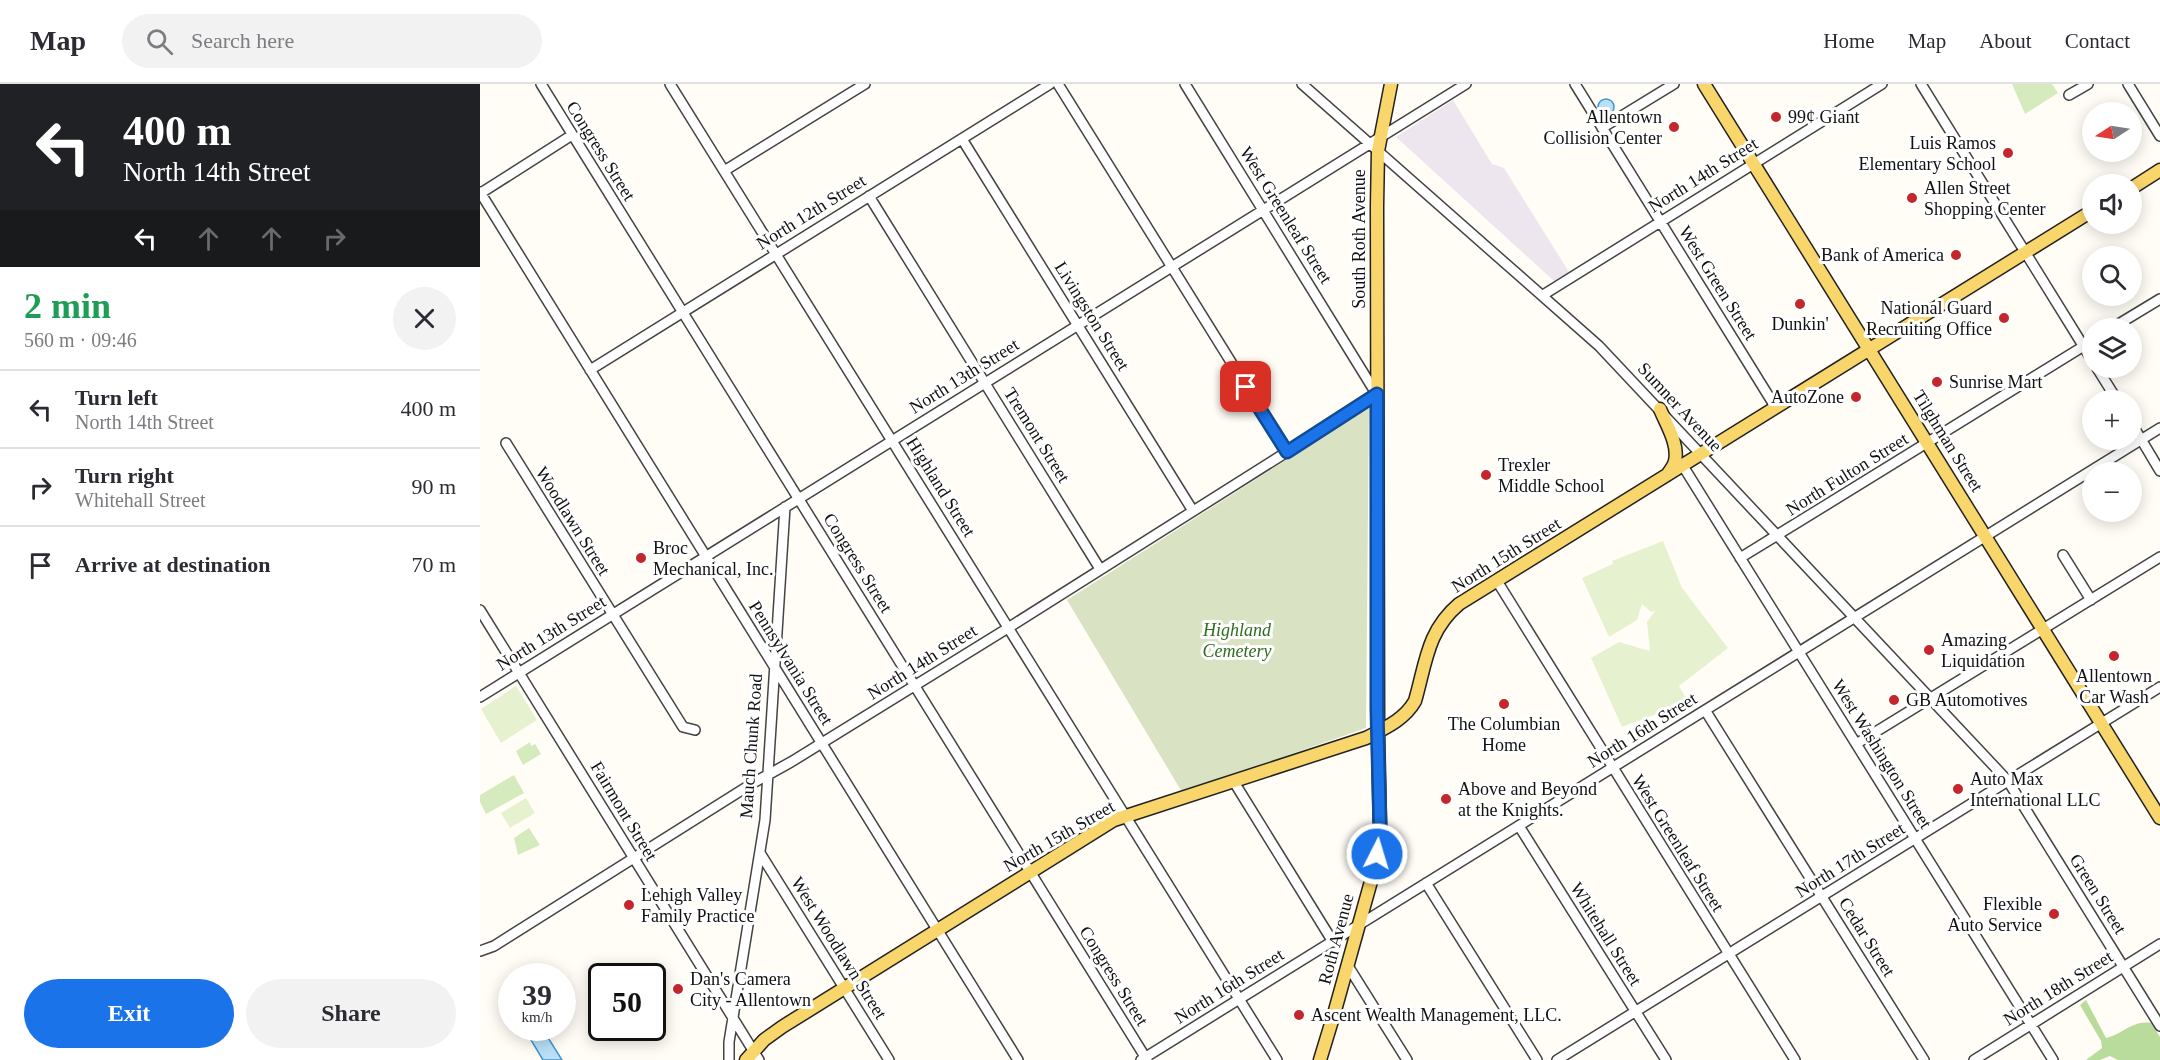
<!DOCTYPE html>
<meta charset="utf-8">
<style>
body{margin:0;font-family:Georgia,serif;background:#f2f2f3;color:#2b2b33;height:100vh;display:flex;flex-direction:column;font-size:22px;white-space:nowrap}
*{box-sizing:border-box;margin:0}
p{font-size:20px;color:#7c7c81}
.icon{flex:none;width:33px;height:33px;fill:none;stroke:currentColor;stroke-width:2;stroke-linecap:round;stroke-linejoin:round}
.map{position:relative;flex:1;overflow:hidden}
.sheet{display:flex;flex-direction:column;background:#fff;width:480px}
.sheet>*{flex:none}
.banner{background:#202124;color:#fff;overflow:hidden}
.needle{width:39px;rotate:258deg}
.controls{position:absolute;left:1602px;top:18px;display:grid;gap:12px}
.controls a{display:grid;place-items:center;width:60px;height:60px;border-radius:50%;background:#fff;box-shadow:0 3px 15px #0003;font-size:30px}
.speed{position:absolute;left:18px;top:879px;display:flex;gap:12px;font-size:30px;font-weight:700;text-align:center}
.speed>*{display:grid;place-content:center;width:78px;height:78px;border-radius:50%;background:#fff;box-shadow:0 3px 15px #0003;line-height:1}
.speed small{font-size:15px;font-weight:400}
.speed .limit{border:3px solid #111;border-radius:9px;background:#fff;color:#111}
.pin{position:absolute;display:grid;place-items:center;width:51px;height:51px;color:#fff;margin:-26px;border-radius:12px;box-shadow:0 3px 9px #0006}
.me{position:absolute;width:66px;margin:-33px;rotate:5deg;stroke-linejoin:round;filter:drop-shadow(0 0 4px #0008)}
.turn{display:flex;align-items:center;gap:21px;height:126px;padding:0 24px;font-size:27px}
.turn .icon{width:78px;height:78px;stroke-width:2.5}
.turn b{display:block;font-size:42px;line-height:51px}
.lanes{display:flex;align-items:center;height:57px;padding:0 24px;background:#0003;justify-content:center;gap:30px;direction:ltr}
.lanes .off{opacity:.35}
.round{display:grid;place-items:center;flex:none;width:63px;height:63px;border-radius:32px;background:#f2f2f3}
.summary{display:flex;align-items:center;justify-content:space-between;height:102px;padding:0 24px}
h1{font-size:36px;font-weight:800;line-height:45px;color:#1e9e55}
.button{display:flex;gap:12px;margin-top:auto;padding:12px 24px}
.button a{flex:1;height:69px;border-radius:36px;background:#1a73e8;color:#fff;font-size:24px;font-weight:800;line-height:69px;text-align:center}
.button a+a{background:#f2f2f3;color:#2b2b33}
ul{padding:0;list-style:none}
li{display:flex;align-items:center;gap:18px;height:78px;padding:0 24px;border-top:2px solid #e1e1e2}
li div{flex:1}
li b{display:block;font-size:22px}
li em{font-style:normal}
header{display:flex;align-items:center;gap:36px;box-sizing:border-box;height:84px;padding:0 30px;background:#fff;border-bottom:2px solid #e1e1e2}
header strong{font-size:28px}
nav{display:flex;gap:33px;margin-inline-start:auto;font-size:21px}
.search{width:420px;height:54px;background:#f2f2f3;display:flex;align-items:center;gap:15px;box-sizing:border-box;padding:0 21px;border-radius:33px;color:#7c7c81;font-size:22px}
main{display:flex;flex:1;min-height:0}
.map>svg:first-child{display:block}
.industrial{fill:#eee6ef}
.green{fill:#d5ebbd}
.forest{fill:#b9dc9c}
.cemetery{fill:#d9e3c4}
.pitch{fill:#e6f2cf}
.water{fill:#b9e0f7;stroke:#3f96cf;stroke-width:1.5}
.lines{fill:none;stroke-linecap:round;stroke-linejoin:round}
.minor-casing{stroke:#444;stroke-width:12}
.major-casing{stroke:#222;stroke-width:15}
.minor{stroke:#fff;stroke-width:9}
.major{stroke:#f9d66b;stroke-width:12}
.route-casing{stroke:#114b97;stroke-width:15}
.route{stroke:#1a73e8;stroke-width:10}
.poi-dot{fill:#c4262e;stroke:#fff;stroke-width:2}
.labels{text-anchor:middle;stroke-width:6;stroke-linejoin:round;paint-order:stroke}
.poi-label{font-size:18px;fill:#111;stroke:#fff;text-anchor:start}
.street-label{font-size:18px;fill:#111;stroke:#fff}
.park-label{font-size:18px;font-style:italic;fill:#2f6b1f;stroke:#fff}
</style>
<header>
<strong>Map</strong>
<div class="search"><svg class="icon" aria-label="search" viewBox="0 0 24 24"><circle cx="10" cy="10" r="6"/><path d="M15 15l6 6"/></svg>Search here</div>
<nav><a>Home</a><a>Map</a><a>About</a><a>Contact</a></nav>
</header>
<main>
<section class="sheet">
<div class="banner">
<div class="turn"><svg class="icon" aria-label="left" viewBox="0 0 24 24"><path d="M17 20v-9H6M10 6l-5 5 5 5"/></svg><div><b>400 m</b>North 14th Street</div></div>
<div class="lanes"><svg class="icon" aria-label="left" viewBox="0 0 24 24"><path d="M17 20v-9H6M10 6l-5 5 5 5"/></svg><svg class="icon off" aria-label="ahead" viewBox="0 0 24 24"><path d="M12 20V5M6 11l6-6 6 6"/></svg><svg class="icon off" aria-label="ahead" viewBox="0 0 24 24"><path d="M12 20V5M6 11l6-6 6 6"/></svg><svg class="icon off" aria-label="right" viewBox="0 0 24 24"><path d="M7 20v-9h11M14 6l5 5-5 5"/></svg></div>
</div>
<div class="summary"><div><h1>2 min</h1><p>560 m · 09:46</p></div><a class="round"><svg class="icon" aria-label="close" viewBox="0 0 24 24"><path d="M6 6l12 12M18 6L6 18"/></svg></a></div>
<ul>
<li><svg class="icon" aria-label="left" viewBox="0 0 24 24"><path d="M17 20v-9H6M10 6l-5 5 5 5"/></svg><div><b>Turn left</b><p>North 14th Street</p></div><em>400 m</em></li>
<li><svg class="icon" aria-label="right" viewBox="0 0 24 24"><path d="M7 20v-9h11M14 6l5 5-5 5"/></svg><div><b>Turn right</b><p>Whitehall Street</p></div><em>90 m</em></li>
<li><svg class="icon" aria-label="arrive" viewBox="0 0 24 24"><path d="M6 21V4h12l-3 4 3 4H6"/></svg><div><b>Arrive at destination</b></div><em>70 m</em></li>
</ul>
<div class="button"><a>Exit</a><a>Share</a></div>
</section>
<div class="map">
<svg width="1680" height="976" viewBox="0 0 1680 976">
<rect width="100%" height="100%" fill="#fffdf5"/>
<path class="industrial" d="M 973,16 L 1012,80 L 1024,84 L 1089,188 L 1074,197 L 916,53 Z"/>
<path class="green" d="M 1532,0 L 1572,0 L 1578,9 L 1545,30 Z
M 50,658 L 51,662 L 55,660 L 61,670 L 43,681 L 36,667 Z
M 34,691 L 44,709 L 6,730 L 0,718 L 0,711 Z
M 49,744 L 60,761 L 38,771 L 34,754 Z"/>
<path class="forest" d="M 1606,916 L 1626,954 C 1643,950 1653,936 1671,939 L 1680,953 L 1680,976 L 1638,976 L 1630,972 L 1620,976 L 1606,976 L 1622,964 L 1621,957 L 1600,921 Z"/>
<path class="cemetery" d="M 889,323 L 886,644 L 702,708 L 587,516 Z"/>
<path class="pitch" d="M 1183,457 L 1202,504 L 1248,564 L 1199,602 L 1208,618 L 1142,643 L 1111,574 L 1139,558 L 1170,567 L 1167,538 L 1175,527 L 1171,528 L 1162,520 L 1157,536 L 1129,553 L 1102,494 L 1133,480 L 1132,477 Z
M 36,602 L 57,636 L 21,659 L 1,625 Z
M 46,714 L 55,729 L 30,744 L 21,729 Z"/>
<path class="water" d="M1118 23a8 8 0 1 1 16 0a8 8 0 1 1-16 0Z
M 46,944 L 62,944 L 82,976 L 63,976 L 45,946 Z"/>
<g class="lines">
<g class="minor-casing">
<path id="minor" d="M 61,0 L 667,976
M 190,0 L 797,976
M 578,0 L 807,368
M 822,0 L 1119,262 L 1528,697 L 1680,942
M 1095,0 L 1296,324
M 1441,0 L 1612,276
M 1648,0 L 1680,52
M 1589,11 L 1608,0
M 1122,44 L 1194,0
M 482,55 L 713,427
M 244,87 L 385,0
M 0,108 L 538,976
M 1,109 L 92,51
M 389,112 L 620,485
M 1063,211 L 1402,0
M 1632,244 L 1680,215
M 1617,284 L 1637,316
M 110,286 L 570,0
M 1652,340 L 1680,387
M 26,359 L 203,643 L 215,646
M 1203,382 L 1573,976
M 1583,471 L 1611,516
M 1260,474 L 1612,257
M 1017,497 L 1315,976
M 0,526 L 279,976
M 0,613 L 986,0
M 1225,626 L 1444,976
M 1376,660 L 1680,473
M 754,698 L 853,858
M 1039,742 L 1186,976
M 280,769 L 409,976
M 946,799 L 1057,976
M 0,867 L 14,862 L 273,699 L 311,678 L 528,544 L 897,311 L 705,0
M 868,882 L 927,976
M 249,976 L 249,958 L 285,736 L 305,423
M 661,976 L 1680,344
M 1077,976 L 1680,603
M 1494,976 L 1680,860"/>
</g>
<g class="major-casing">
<path id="major" d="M 1224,0 L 1680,734
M 1652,104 L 1680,86
M 1180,325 C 1186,340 1199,360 1195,377 C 1194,382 1190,387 1187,391
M 266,976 L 284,956 L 302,943 L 634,736 L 886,654 C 905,644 924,636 935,617 C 946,579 947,547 979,520 L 1612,127
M 840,976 L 854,930 L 895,783 L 900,744 L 898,648 L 897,122 L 898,67 L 911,0"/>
</g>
<use href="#minor" class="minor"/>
<use href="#major" class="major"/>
</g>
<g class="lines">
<g class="route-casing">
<path id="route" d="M 766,303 L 807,368 L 897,310 L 897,625 L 900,744 L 897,770"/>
</g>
<use href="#route" class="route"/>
</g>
<g class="poi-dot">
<circle cx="1296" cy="33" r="6"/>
<circle cx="1194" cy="43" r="6"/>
<circle cx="1528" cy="69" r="6"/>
<circle cx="1432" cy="114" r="6"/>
<circle cx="1476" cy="171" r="6"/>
<circle cx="1320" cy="220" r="6"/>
<circle cx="1524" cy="234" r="6"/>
<circle cx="1457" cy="298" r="6"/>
<circle cx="1376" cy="313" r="6"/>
<circle cx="1006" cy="391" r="6"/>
<circle cx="161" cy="474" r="6"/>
<circle cx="1449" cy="566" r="6"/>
<circle cx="1634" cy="572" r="6"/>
<circle cx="1414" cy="616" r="6"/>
<circle cx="1024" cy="620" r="6"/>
<circle cx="1478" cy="705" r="6"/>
<circle cx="966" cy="715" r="6"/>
<circle cx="149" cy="821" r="6"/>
<circle cx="1574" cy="830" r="6"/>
<circle cx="198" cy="905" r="6"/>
<circle cx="819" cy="931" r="6"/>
</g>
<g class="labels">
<g class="poi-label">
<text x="1182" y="39" text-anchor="end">Allentown<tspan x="1182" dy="21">Collision Center</tspan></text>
<text x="1308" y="39">99¢ Giant</text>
<text x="1516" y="65" text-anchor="end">Luis Ramos<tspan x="1516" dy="21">Elementary School</tspan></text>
<text x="1444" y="110">Allen Street<tspan x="1444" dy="21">Shopping Center</tspan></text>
<text x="1464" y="177" text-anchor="end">Bank of America</text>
<text x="1512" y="230" text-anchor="end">National Guard<tspan x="1512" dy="21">Recruiting Office</tspan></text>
<text x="1320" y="246" text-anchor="middle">Dunkin'</text>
<text x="1469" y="304">Sunrise Mart</text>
<text x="1364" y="319" text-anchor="end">AutoZone</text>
<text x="1018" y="387">Trexler<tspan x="1018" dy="21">Middle School</tspan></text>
<text x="173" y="470">Broc<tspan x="173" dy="21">Mechanical, Inc.</tspan></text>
<text x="1461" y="562">Amazing<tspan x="1461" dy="21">Liquidation</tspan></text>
<text x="1634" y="598" text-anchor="middle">Allentown<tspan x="1634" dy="21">Car Wash</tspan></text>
<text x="1426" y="622">GB Automotives</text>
<text x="1024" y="646" text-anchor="middle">The Columbian<tspan x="1024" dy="21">Home</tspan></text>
<text x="1490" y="701">Auto Max<tspan x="1490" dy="21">International LLC</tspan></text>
<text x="978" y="711">Above and Beyond<tspan x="978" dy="21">at the Knights.</tspan></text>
<text x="161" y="817">Lehigh Valley<tspan x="161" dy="21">Family Practice</tspan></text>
<text x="1562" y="826" text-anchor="end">Flexible<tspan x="1562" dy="21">Auto Service</tspan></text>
<text x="210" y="901">Dan's Camera<tspan x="210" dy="21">City - Allentown</tspan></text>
<text x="831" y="937">Ascent Wealth Management, LLC.</text>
</g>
<g class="street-label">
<text transform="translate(121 67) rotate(58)" y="6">Congress Street</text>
<text transform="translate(1223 91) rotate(-32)" y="6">North 14th Street</text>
<text transform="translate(331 128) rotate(-32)" y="6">North 12th Street</text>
<text transform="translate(806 131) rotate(58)" y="6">West Greenleaf Street</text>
<text transform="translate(879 155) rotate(-90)" y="6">South Roth Avenue</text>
<text transform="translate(1238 199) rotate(58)" y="6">West Green Street</text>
<text transform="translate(612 232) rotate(58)" y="6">Livingston Street</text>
<text transform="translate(484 292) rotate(-32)" y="6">North 13th Street</text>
<text transform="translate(1200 323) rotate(47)" y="6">Sumner Avenue</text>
<text transform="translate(557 351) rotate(58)" y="6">Tremont Street</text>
<text transform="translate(1468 357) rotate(58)" y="6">Tilghman Street</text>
<text transform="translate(1367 390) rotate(-32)" y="6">North Fulton Street</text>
<text transform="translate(461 403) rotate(58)" y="6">Highland Street</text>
<text transform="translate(93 437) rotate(58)" y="6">Woodlawn Street</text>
<text transform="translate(1026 471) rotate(-32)" y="6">North 15th Street</text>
<text transform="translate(378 479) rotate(58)" y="6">Congress Street</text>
<text transform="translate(71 549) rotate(-32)" y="6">North 13th Street</text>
<text transform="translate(442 578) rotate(-32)" y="6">North 14th Street</text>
<text transform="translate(311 579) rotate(58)" y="6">Pennsylvania Street</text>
<text transform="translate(1162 646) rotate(-32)" y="6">North 16th Street</text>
<text transform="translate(271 662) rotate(-86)" y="6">Mauch Chunk Road</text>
<text transform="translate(1402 670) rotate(58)" y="6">West Washington Street</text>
<text transform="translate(144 727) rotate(59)" y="6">Fairmont Street</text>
<text transform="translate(579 752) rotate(-30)" y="6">North 15th Street</text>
<text transform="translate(1198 759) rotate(58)" y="6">West Greenleaf Street</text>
<text transform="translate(1370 776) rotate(-32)" y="6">North 17th Street</text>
<text transform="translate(1618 810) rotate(58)" y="6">Green Street</text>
<text transform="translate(1126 850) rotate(58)" y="6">Whitehall Street</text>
<text transform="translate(1387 853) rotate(58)" y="6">Cedar Street</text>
<text transform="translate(856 855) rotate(-75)" y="6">Roth Avenue</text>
<text transform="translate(359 864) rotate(58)" y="6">West Woodlawn Street</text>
<text transform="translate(634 892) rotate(58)" y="6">Congress Street</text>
<text transform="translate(749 902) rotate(-32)" y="6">North 16th Street</text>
<text transform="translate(1578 904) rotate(-32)" y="6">North 18th Street</text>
</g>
<g class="park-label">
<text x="757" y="552">Highland<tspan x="757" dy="21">Cemetery</tspan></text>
</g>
</g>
</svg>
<div class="controls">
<a><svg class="needle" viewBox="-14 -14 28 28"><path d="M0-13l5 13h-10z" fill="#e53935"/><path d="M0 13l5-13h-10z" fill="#7c7c81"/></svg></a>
<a><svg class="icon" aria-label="sound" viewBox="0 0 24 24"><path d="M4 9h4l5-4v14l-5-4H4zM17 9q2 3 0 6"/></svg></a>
<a><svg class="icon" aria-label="search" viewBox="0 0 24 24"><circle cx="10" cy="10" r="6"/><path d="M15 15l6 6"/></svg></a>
<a><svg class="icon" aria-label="layers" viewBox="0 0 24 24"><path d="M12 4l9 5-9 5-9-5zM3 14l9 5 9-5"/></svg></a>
<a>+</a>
<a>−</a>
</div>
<div class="speed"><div>39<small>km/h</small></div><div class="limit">50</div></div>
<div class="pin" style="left:766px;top:303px;background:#d93025"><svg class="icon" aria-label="arrive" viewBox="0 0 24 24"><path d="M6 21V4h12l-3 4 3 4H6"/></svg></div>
<svg class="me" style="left:897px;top:770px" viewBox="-20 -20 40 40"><circle r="17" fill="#1a73e8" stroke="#fff" stroke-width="3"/><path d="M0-11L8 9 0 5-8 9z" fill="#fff"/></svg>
</div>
</main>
